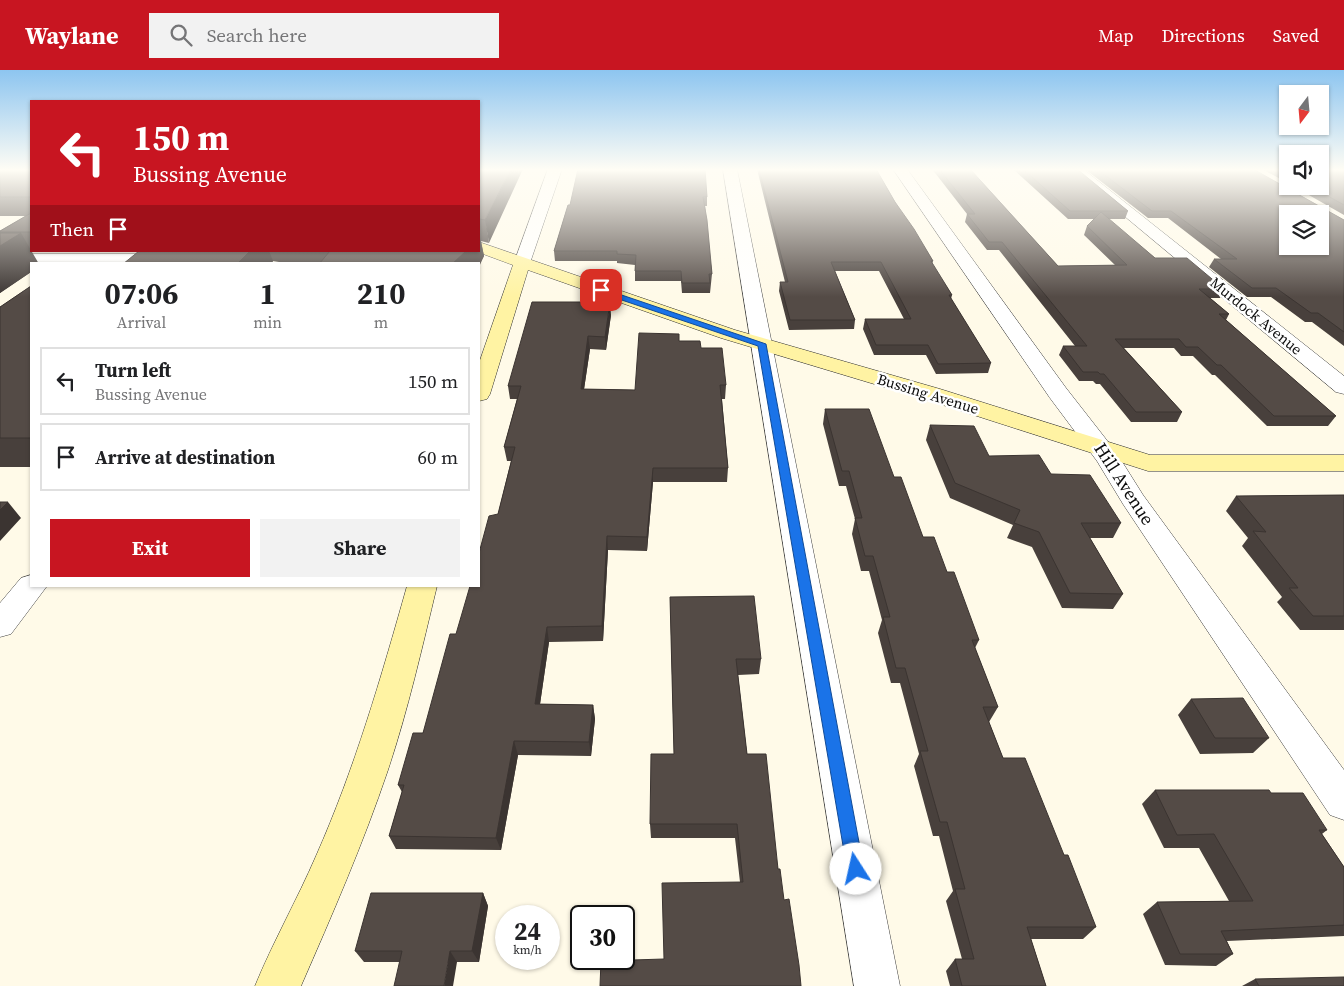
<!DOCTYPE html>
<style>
body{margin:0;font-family:"Source Serif 4",serif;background:#f2f2f2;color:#202124;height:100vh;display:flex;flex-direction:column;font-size:19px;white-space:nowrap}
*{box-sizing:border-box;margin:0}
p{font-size:16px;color:#757577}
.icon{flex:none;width:28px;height:28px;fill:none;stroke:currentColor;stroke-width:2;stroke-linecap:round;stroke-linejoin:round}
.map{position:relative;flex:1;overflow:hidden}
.drawer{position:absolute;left:30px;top:192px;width:450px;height:325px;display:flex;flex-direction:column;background:#fff;border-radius:0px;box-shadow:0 1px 4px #0004}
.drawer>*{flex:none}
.guide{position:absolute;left:30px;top:30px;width:450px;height:152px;border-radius:0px;box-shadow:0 1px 4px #0004;background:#c81521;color:#fff;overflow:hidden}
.needle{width:32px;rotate:196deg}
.buttons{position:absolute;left:1279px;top:15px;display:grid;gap:10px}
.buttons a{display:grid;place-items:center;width:50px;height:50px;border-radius:0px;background:#fff;box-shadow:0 1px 4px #0004;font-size:25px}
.speed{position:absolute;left:495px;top:835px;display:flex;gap:10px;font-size:25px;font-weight:700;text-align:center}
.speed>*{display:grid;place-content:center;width:65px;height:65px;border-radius:50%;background:#fff;box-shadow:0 1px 4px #0004;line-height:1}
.speed small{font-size:12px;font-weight:400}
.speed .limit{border:2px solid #111;border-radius:8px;background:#fff;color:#111}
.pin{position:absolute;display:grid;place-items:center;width:42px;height:42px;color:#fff;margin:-21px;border-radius:10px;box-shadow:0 2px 8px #0006}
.me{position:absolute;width:55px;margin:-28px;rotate:350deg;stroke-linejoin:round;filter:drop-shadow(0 0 4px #0008)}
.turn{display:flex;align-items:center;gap:18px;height:105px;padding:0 20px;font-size:22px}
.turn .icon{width:65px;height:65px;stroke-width:2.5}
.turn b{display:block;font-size:35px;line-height:42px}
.then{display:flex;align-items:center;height:48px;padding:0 20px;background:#0003;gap:10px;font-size:19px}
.eta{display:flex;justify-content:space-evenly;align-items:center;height:85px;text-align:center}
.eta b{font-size:30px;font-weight:700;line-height:35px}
.button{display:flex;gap:10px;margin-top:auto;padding:10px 20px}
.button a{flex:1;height:58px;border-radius:0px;background:#c81521;color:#fff;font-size:20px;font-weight:700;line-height:58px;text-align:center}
.button a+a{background:#f2f2f2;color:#202124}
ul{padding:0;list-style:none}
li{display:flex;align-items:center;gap:15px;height:68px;margin:0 10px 8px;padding:0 10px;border:2px solid #e0e0e0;border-radius:0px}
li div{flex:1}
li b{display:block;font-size:19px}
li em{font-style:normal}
header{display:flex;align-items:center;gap:30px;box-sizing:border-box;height:70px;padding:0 25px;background:#c81521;color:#fff}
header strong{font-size:24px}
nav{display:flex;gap:28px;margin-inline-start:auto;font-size:18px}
.search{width:350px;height:45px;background:#f2f2f2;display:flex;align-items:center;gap:12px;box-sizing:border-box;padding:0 18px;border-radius:0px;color:#757577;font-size:19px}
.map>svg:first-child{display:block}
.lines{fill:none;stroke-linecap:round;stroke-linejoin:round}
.street-casing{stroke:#3e3e3e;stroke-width:1}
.secondary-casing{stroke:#2d2d2d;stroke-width:1}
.street{fill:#fff;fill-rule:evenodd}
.secondary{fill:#fff3a3;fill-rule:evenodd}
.wall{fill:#48403c}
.shaded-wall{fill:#3b3431}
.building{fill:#544b46;stroke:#3b3431;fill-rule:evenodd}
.route{fill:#1a73e8;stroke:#114b97}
.labels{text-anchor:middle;stroke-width:5;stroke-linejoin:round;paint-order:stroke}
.far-street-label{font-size:15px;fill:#0b0b0b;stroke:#fff}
.street-label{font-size:18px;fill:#0b0b0b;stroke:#fff}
</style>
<header>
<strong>Waylane</strong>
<div class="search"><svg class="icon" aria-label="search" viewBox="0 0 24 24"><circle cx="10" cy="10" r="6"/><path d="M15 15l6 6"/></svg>Search here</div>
<nav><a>Map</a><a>Directions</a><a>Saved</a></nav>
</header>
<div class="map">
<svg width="1344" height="916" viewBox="0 0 1344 916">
<rect width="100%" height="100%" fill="#fffae8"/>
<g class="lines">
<g class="street-casing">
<path id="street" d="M 548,99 L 562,99 L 530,193 L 528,197 L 516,197 L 514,193 Z
M 723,99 L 737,99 L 900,916 L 854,916 Z
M 893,99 L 907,99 L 1066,318 L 1116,382 L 1143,425 L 1344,700 L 1344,750 L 1330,745 L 1123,434 L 1097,391 L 1050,328 Z
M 1068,99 L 1083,99 L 1344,306 L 1344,324 L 1336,322 Z
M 0,184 L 168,184 L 174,185 L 176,189 L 174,193 L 169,194 L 0,194 Z
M 31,505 L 31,516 L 47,516 L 11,564 L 0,567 L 0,533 L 21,508 Z"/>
</g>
<g class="secondary-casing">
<path id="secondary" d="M 479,172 L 735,260 L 940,319 L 1150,385 L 1344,385 L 1344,401 L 1148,401 L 924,329 L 721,268 L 528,200 L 490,324 L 487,329 L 479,331 L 479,293 L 513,195 L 475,181 L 479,181 Z
M 407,516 L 437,516 C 422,578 408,640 388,700 C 363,774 332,845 301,916 L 255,916 C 273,872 297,830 316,786 C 355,698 381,608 407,516 Z"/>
</g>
<use href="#street" class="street"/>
<use href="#secondary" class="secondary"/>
</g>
<path class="wall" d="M 0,99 L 31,99 L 31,181 L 61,181 L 60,182 L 32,182 L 31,202 L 0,223 L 0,161 L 26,146 L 0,146 Z
M 479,99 L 489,173 L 481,171 L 484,186 L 479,194 L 291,194 L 273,191 L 271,194 L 123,194 L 139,181 L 479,181 Z
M 757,99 L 876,99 L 895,132 L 933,191 L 932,194 L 952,225 L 951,229 L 991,293 L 988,303 L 936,304 L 926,285 L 874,285 L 863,259 L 865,249 L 904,249 L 879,201 L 835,201 L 855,250 L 854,259 L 789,260 L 779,221 L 780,212 L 785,212 Z
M 932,99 L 970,99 L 1058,196 L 1115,195 L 1084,165 L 1087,156 L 1095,149 L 1068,149 L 1013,99 L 1077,99 L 1128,141 L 1125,149 L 1108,149 L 1155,188 L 1224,219 L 1220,228 L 1210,228 L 1229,244 L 1226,250 L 1336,346 L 1328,356 L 1267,356 L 1215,305 L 1212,305 L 1193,286 L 1181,286 L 1174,278 L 1124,278 L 1182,342 L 1177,352 L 1131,352 L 1100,314 L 1096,314 L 1093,311 L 1079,311 L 1059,285 L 1063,276 L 1075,276 L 999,180 L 987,180 L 965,152 L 967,144 Z
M 1085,99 L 1253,99 L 1344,150 L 1344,276 L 1312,252 L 1305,252 L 1271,227 L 1247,227 L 1209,197 L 1214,189 L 1221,189 L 1168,148 L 1148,148 Z
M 1262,99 L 1288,99 L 1288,113 Z
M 1344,99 L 1344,145 L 1293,116 L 1320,116 Z
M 707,127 L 707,136 L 705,136 L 712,204 L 710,223 L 682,223 L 681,211 L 635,211 L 635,195 L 617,193 L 617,191 L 555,191 L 554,181 L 568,135 Z
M 31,216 L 31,397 L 0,397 L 0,237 Z
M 611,245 L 606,280 L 590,279 L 584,319 L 635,320 L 679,271 L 701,278 L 726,315 L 725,329 L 722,329 L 728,398 L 727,412 L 653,412 L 647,481 L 608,480 L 603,571 L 549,572 L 540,634 L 593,635 L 595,649 L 591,686 L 518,685 L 501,780 L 396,779 L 389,766 L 402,722 L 398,715 L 423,663 L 498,444 L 511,391 L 507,391 L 504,377 L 517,329 L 510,329 L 508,316 Z
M 825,339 L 894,407 L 923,467 L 947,502 L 979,570 L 975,578 L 998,637 L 989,652 L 1003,688 L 1064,785 L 1096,857 L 1083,869 L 1031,869 L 1046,916 L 950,916 L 946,901 L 955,889 L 962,889 L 946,831 L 953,821 L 939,766 L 933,766 L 914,696 L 919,684 L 900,613 L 891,613 L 878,563 L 882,550 L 869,501 L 861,501 L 852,464 L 855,449 L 846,416 L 839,416 L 823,354 Z
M 930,355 L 989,386 L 1051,404 L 1121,453 L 1113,468 L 1090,468 L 1123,524 L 1113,539 L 1062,538 L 1032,477 L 1007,468 L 1013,455 L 950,428 L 926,370 Z
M 1344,425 L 1344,560 L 1300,560 L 1277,532 L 1282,527 L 1242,476 L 1248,468 L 1226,441 L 1236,426 Z
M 670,527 L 761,589 L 759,604 L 738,605 L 747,684 L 778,799 L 664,889 L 740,812 L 735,768 L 651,768 L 650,754 L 674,684 Z
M 1191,629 L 1269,668 L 1253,683 L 1200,684 L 1178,645 Z
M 1155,720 L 1271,723 L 1327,760 L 1322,764 L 1344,797 L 1344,866 L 1227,871 L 1233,884 L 1216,896 L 1165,895 L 1143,844 L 1157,832 L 1229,831 L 1199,778 L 1164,778 L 1142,734 Z
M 483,823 L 488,836 L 479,892 L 364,892 L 355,881 Z
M 1255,909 L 1344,916 L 1242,916 Z"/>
<path class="shaded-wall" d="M 511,99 L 523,99 L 489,173 L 485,150 Z
M 21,163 L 39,194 L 31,194 L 31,202 L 0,223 L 0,176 Z
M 479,163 L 484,186 L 479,197 L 479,194 L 452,194 L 466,181 L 479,181 Z
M 250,181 L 269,181 L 273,191 L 271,194 L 237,194 Z
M 610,232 L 611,245 L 606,280 L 605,267 Z
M 588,266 L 590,279 L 582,333 L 581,319 Z
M 653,398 L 653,412 L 647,481 L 647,467 Z
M 8,432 L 21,448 L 0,471 L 0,440 Z
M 607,466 L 608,480 L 603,571 L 602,556 Z
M 547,557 L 549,572 L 538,648 L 535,634 Z
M 593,635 L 595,649 L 591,686 L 589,672 Z
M 514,671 L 518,685 L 501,780 L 496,768 Z
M 483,823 L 488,836 L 479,892 L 472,881 Z
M 450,881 L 457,892 L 453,916 L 444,916 Z"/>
<path class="building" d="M 0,99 L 31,99 L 31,127 L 0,127 Z
M 479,99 L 511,99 L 485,150 L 479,149 Z
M 578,99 L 705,99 L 707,127 L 703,127 L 707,150 L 712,204 L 709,204 L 710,213 L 682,213 L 681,201 L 635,201 L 636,185 L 617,184 L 617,181 L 554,181 L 568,135 L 570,135 Z
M 759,99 L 876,99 L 895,132 L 914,159 L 933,191 L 931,191 L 952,225 L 949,225 L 991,293 L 938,294 L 928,275 L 876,275 L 865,249 L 911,249 L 881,192 L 831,192 L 855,250 L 790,250 L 780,212 L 788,212 Z
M 939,99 L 970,99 L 1058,196 L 1127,195 L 1087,156 L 1101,142 L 1155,188 L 1187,188 L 1224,219 L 1199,219 L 1229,244 L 1219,244 L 1336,346 L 1274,346 L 1221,295 L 1217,295 L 1198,277 L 1186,277 L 1179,269 L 1115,269 L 1182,342 L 1136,342 L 1104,304 L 1100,304 L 1098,302 L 1083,302 L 1063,276 L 1087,276 L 1002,172 L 989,172 L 967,144 L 975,144 Z
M 1023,99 L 1077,99 L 1128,141 L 1070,141 Z
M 1097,99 L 1253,99 L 1344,150 L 1344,262 L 1318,243 L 1311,243 L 1276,218 L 1252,218 L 1214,189 L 1237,189 L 1171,141 L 1152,141 ZM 1288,144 L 1320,144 L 1320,176 L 1288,176 Z
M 1278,99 L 1288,99 L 1288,104 Z
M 1320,99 L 1344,99 L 1344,135 L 1310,116 L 1320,116 Z
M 31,143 L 31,162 L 0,162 L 0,161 Z
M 0,163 L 21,163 L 0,176 Z
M 139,181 L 250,181 L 237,194 L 123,194 Z
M 330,181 L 466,181 L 452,194 L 319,194 Z
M 31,216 L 31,368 L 0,368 L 0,237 Z
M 532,232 L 610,232 L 605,267 L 588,266 L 581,319 L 635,320 L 639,263 L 679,264 L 679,271 L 700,271 L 701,278 L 722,278 L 726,315 L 720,315 L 728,398 L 653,398 L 647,467 L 607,466 L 602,556 L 547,557 L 535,634 L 593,635 L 589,672 L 514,671 L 496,768 L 389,766 L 404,715 L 398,715 L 413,663 L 423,663 L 450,564 L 456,564 L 470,516 L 479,516 L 479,483 L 489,446 L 498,444 L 515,377 L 504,377 L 521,316 L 508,316 Z
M 825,339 L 869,339 L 894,407 L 901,407 L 923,467 L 934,467 L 947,502 L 954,502 L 979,570 L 972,570 L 998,637 L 983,637 L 1003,688 L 1025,688 L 1064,785 L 1068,785 L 1096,857 L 1027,857 L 1046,916 L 962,916 L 955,889 L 974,889 L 955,819 L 965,819 L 947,752 L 940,752 L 920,681 L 928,681 L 905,598 L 896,598 L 883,547 L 890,547 L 873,486 L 865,486 L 855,448 L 862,448 L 849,401 L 842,401 Z
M 930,355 L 974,356 L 989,386 L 1039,385 L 1051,404 L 1090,405 L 1121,453 L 1081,453 L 1123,524 L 1070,523 L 1039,462 L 1014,453 L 1020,440 L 955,413 Z
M 1344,425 L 1344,546 L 1313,546 L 1289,518 L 1298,518 L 1253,461 L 1266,462 L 1236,426 Z
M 0,432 L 8,432 L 0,440 Z
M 754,526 L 761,589 L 736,589 L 747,684 L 766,684 L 778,799 L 780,799 L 784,830 L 789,829 L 799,895 L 801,916 L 600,916 L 601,891 L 664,889 L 662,813 L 743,812 L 737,754 L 650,754 L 651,684 L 674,684 L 670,527 Z
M 1243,628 L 1269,668 L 1215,668 L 1191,629 Z
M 1155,720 L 1269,720 L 1271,723 L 1303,723 L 1327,760 L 1319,760 L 1344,797 L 1344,855 L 1221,861 L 1233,884 L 1180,884 L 1157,832 L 1253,831 L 1214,764 L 1177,765 Z
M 371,823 L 483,823 L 472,881 L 450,881 L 444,916 L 394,916 L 402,881 L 355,881 Z
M 1344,907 L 1344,916 L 1259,916 L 1255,909 Z"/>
<linearGradient id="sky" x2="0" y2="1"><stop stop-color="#8dc5f0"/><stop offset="0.44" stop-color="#fffdf5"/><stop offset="1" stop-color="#fffdf5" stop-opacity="0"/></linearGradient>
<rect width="1344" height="227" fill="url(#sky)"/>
<path class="route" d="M 598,219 L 604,219 L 766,274 L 864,799 L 862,805 L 856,808 L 850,805 L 847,799 L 758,276 L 598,222 Z"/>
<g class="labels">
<g class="far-street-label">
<text transform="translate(1256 246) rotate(39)" y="5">Murdock Avenue</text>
<text transform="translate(928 324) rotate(17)" y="5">Bussing Avenue</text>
</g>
<g class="street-label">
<text transform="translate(1124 414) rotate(57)" y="6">Hill Avenue</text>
</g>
</g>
</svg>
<div class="buttons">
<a><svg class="needle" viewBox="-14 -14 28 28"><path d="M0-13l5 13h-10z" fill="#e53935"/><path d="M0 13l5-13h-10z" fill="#757577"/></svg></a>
<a><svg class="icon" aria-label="sound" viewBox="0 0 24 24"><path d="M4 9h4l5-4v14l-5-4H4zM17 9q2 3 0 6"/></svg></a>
<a><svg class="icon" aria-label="layers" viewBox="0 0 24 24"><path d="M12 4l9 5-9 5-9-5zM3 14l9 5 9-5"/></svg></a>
</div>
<div class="speed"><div>24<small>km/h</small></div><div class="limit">30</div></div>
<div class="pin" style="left:601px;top:220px;background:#d93025"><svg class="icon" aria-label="arrive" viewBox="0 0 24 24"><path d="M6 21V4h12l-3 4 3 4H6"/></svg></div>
<svg class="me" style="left:856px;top:799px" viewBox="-20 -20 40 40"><circle r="19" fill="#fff"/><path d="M0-13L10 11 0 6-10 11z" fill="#1a73e8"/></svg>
<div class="guide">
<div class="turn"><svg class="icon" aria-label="left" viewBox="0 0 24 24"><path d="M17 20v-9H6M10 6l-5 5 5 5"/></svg><div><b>150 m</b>Bussing Avenue</div></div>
<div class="then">Then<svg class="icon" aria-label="arrive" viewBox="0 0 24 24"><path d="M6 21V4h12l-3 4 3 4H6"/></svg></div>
</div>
<section class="drawer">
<div class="eta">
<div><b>07:06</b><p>Arrival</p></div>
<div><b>1</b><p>min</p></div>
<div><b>210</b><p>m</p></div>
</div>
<ul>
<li><svg class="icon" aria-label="left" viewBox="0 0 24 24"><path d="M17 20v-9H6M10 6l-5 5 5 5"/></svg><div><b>Turn left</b><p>Bussing Avenue</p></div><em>150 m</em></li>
<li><svg class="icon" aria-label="arrive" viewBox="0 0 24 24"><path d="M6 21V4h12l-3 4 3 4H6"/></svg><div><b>Arrive at destination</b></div><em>60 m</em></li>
</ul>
<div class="button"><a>Exit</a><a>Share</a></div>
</section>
</div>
